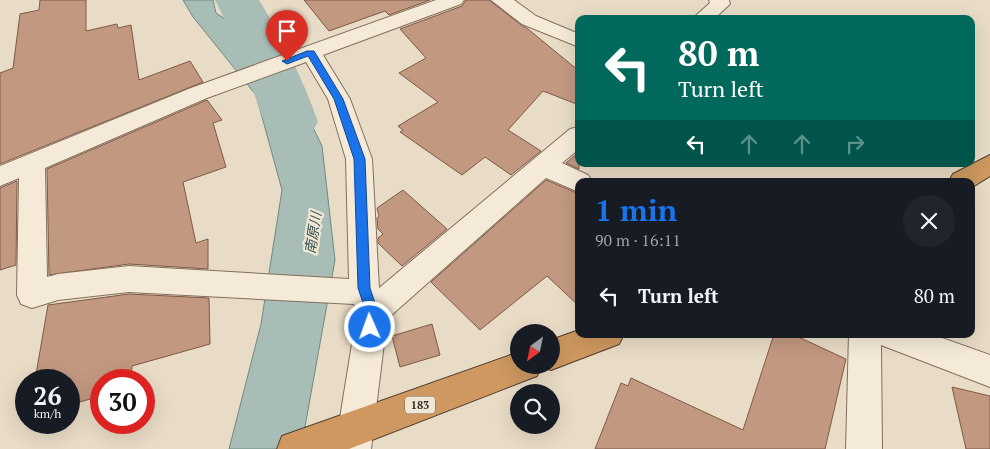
<!DOCTYPE html>
<meta charset="utf-8">
<style>
body{margin:0;font-family:"PT Serif","Noto Sans JP",serif;background:#20242c;color:#f1f3f6;height:100vh;display:flex;flex-direction:column;font-size:19px;white-space:nowrap}
*{box-sizing:border-box;margin:0}
p{font-size:16px;color:#9ea1a6}
.icon{flex:none;width:28px;height:28px;fill:none;stroke:currentColor;stroke-width:2;stroke-linecap:round;stroke-linejoin:round}
.map{position:relative;flex:1;overflow:hidden}
.sheet{position:absolute;left:575px;top:178px;width:400px;height:160px;display:flex;flex-direction:column;background:#171b24;border-radius:10px;box-shadow:0 5px 20px #0002}
.sheet>*{flex:none}
.banner{position:absolute;left:575px;top:15px;width:400px;height:152px;border-radius:10px;box-shadow:0 5px 20px #0002;background:#00695c;color:#fff;overflow:hidden}
.needle{width:32px;rotate:213deg}
.fabs{position:absolute;left:510px;top:324px;display:grid;gap:10px}
.fabs a{display:grid;place-items:center;width:50px;height:50px;border-radius:50%;background:#171b24;box-shadow:0 5px 20px #0002;font-size:25px}
.speed{position:absolute;left:15px;top:369px;display:flex;gap:10px;font-size:25px;font-weight:700;text-align:center}
.speed>*{display:grid;place-content:center;width:65px;height:65px;border-radius:50%;background:#171b24;box-shadow:0 5px 20px #0002;line-height:1}
.speed small{font-size:12px;font-weight:400}
.speed .limit{border:8px solid #d22;background:#fff;color:#111}
.pin{position:absolute;display:grid;place-items:center;width:42px;height:42px;color:#fff;margin:-51px -21px;border-radius:50% 50% 50% 0;rotate:-45deg;box-shadow:0 0 5px #0007}
.pin .icon{rotate:45deg}
.me{position:absolute;width:55px;margin:-28px;rotate:358deg;stroke-linejoin:round;filter:drop-shadow(0 0 4px #0008)}
.turn{display:flex;align-items:center;gap:18px;height:105px;padding:0 20px;font-size:22px}
.turn .icon{width:65px;height:65px;stroke-width:2.5}
.turn b{display:block;font-size:35px;line-height:42px}
.lanes{display:flex;align-items:center;height:48px;padding:0 20px;background:#0003;justify-content:center;gap:25px;direction:ltr}
.lanes .off{opacity:.35}
.round{display:grid;place-items:center;flex:none;width:52px;height:52px;border-radius:26px;background:#20242c}
.head{display:flex;align-items:center;justify-content:space-between;height:85px;padding:0 20px}
h1{font-size:30px;font-weight:600;line-height:38px;color:#1a73e8}
ul{padding:0;list-style:none}
li{display:flex;align-items:center;gap:15px;height:65px;padding:0 20px}
li div{flex:1}
li b{display:block;font-size:19px}
li em{font-style:normal}
.map>svg:first-child{display:block}
.water{fill:#a7bdb5;stroke:#6e8a82}
.lines{fill:none;stroke-linecap:round;stroke-linejoin:round}
.river{fill:#a7bdb5;fill-rule:evenodd}
.building{fill:#c39880;stroke:#7e5946}
.minor-casing{stroke:#826f5e;stroke-width:2}
.highway-casing{stroke:#503e31;stroke-width:2}
.minor{fill:#f5ead8;fill-rule:evenodd}
.highway{fill:#ce9860;fill-rule:evenodd}
.route{fill:#1a73e8;stroke:#114b97}
.labels{text-anchor:middle;stroke-width:4.5;stroke-linejoin:round;paint-order:stroke}
.shield{fill:#f1e7d4;stroke:#6d6156;stroke-width:1}
.shield-label{font-size:11px;font-weight:bold;fill:#342820}
.water-label{font-size:14px;font-style:italic;fill:#31524e;stroke:#f1e7d4}
</style>
<div class="map">
<svg width="990" height="449" viewBox="0 0 990 449">
<rect width="100%" height="100%" fill="#e9dcc6"/>
<path class="water" d="M 183,0 L 213,0 L 216,13 L 277,53 L 322,146 L 335,260 L 301,449 L 229,449 L 261,324 L 282,190 L 256,95 L 193,17 Z"/>
<g class="lines">
<path class="river" d="M 215,0 L 259,0 C 283,39 303,79 318,122 L 310,135 L 291,141 L 272,135 L 264,122 L 237,44 Z"/>
</g>
<path class="building" d="M 40,0 L 86,0 L 86,31 L 117,24 L 118,28 L 131,25 L 139,80 L 190,61 L 203,82 L 0,164 L 0,73 L 13,68 L 20,14 L 39,10 Z
M 304,0 L 430,0 L 389,15 L 385,11 L 329,31 Z
M 466,0 L 489,0 L 521,25 L 528,29 L 579,71 L 579,105 L 543,91 L 508,130 L 541,151 L 511,175 L 485,157 L 462,175 L 400,132 L 403,130 L 398,126 L 438,102 L 399,73 L 426,58 L 400,29 L 462,6 Z
M 207,100 L 222,120 L 213,123 L 226,167 L 183,182 L 196,243 L 208,239 L 208,269 L 129,264 L 49,275 L 47,169 Z
M 579,152 L 579,169 L 566,163 Z
M 546,180 L 579,194 L 579,306 L 547,276 L 480,330 L 431,282 Z
M 17,181 L 16,265 L 0,270 L 0,188 Z
M 403,190 L 447,229 L 402,266 L 378,243 L 378,238 L 383,234 L 378,229 L 377,218 L 379,216 L 377,208 Z
M 129,294 L 209,298 L 210,344 L 132,366 L 131,380 L 101,380 L 101,396 L 69,405 L 69,380 L 35,380 L 48,305 Z
M 432,324 L 440,355 L 400,367 L 392,336 Z
M 774,334 L 792,334 L 846,359 L 825,449 L 595,449 L 621,383 L 628,386 L 631,378 L 743,430 Z
M 952,387 L 990,396 L 990,449 L 966,449 Z"/>
<g class="lines">
<g class="minor-casing">
<path id="minor" d="M 436,0 L 464,0 L 461,4 L 323,55 L 350,99 L 372,159 L 379,288 L 570,129 L 579,127 L 579,149 L 562,163 L 588,175 L 592,181 L 579,181 L 579,192 L 546,178 L 387,319 L 371,449 L 335,449 L 357,313 L 354,304 L 129,292 L 58,300 L 32,308 L 21,304 L 17,295 L 19,178 L 0,186 L 0,166 L 191,88 ZM 306,62 L 328,99 L 346,159 L 349,279 L 129,266 L 58,274 L 47,277 L 45,168 L 207,98 Z
M 491,0 L 514,0 L 536,16 L 579,34 L 579,47 L 522,24 Z
M 709,0 L 729,0 L 730,4 L 714,19 L 692,19 L 710,3 Z
M 849,334 L 931,334 L 990,355 L 990,387 L 881,345 L 882,449 L 846,449 Z"/>
</g>
<g class="highway-casing">
<path id="highway" d="M 990,155 L 990,176 L 971,188 L 971,181 L 949,181 L 953,174 Z
M 579,330 L 579,334 L 624,334 L 619,344 L 551,370 L 541,366 L 537,376 L 349,449 L 277,449 L 282,436 L 519,352 L 519,365 L 551,365 L 551,340 Z"/>
</g>
<use href="#minor" class="minor"/>
<use href="#highway" class="highway"/>
</g>
<path class="route" d="M 307,51 L 314,51 L 343,99 L 365,159 L 370,288 L 378,312 L 374,332 L 370,333 L 365,332 L 363,327 L 366,312 L 358,288 L 354,159 L 334,99 L 308,56 L 287,64 L 282,61 Z"/>
<g class="labels">
<rect class="shield" x="405" y="396.5" width="30" height="17" rx="4"/>
<g class="shield-label">
<text x="420" y="409">183</text>
</g>
<g class="water-label">
<text transform="translate(313 233) rotate(-81)" y="5">南原川</text>
</g>
</g>
</svg>
<div class="fabs">
<a><svg class="needle" viewBox="-14 -14 28 28"><path d="M0-13l5 13h-10z" fill="#e53935"/><path d="M0 13l5-13h-10z" fill="#9ea1a6"/></svg></a>
<a><svg class="icon" aria-label="search" viewBox="0 0 24 24"><circle cx="10" cy="10" r="6"/><path d="M15 15l6 6"/></svg></a>
</div>
<div class="speed"><div>26<small>km/h</small></div><div class="limit">30</div></div>
<div class="pin" style="left:287px;top:61px;background:#d93025"><svg class="icon" aria-label="arrive" viewBox="0 0 24 24"><path d="M6 21V4h12l-3 4 3 4H6"/></svg></div>
<svg class="me" style="left:370px;top:327px" viewBox="-20 -20 40 40"><circle r="17" fill="#1a73e8" stroke="#fff" stroke-width="3"/><path d="M0-11L8 9 0 5-8 9z" fill="#fff"/></svg>
<div class="banner">
<div class="turn"><svg class="icon" aria-label="left" viewBox="0 0 24 24"><path d="M17 20v-9H6M10 6l-5 5 5 5"/></svg><div><b>80 m</b>Turn left</div></div>
<div class="lanes"><svg class="icon" aria-label="left" viewBox="0 0 24 24"><path d="M17 20v-9H6M10 6l-5 5 5 5"/></svg><svg class="icon off" aria-label="ahead" viewBox="0 0 24 24"><path d="M12 20V5M6 11l6-6 6 6"/></svg><svg class="icon off" aria-label="ahead" viewBox="0 0 24 24"><path d="M12 20V5M6 11l6-6 6 6"/></svg><svg class="icon off" aria-label="right" viewBox="0 0 24 24"><path d="M7 20v-9h11M14 6l5 5-5 5"/></svg></div>
</div>
<section class="sheet">
<div class="head"><div><h1>1 min</h1><p>90 m · 16:11</p></div><a class="round"><svg class="icon" aria-label="close" viewBox="0 0 24 24"><path d="M6 6l12 12M18 6L6 18"/></svg></a></div>
<ul>
<li><svg class="icon" aria-label="left" viewBox="0 0 24 24"><path d="M17 20v-9H6M10 6l-5 5 5 5"/></svg><div><b>Turn left</b></div><em>80 m</em></li>
</ul>
</section>
</div>
